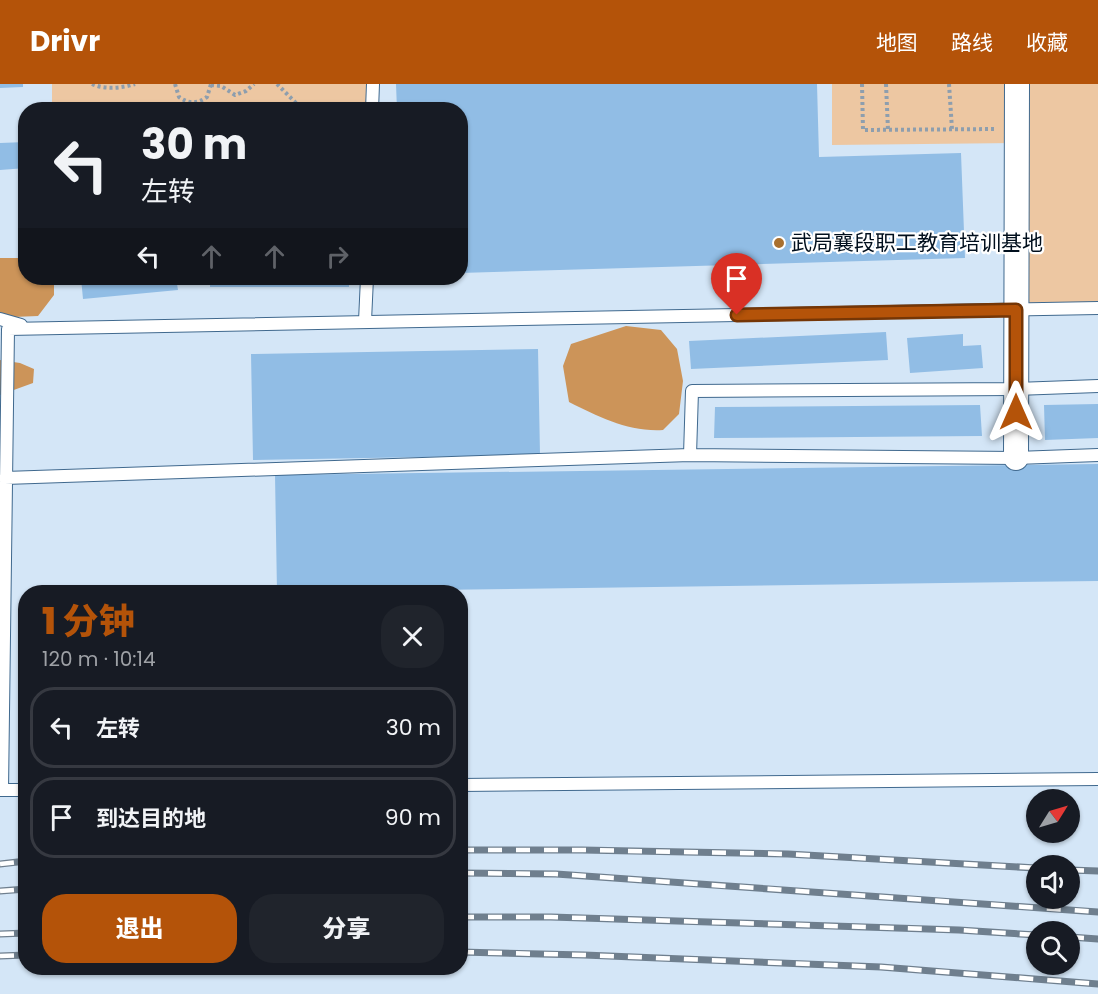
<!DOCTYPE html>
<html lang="zh">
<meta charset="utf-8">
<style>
body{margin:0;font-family:Poppins,"Noto Sans SC",sans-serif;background:#20242c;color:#f1f3f6;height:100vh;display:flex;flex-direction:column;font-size:22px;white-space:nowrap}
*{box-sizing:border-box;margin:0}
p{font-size:20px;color:#9ea1a6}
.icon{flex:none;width:33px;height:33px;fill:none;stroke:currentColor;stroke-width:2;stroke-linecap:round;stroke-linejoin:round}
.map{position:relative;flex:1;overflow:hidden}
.side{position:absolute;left:18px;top:501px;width:450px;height:390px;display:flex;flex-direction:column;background:#171b24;border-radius:24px;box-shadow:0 2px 4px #0004}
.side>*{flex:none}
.hud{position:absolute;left:18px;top:18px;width:450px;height:183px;border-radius:24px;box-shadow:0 2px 4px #0004;background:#171b24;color:#f1f3f6;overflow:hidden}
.needle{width:39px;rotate:53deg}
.fabs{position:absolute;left:1026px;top:705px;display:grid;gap:12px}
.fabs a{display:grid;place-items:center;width:54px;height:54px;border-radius:50%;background:#171b24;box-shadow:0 2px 4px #0004;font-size:30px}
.pin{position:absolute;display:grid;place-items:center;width:51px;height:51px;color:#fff;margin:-62px -26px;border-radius:50% 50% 50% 0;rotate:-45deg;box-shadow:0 0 6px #0007}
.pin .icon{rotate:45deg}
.me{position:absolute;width:66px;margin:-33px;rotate:0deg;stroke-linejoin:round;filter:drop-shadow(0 0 4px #0008)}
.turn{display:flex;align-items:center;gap:21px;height:126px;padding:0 24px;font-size:27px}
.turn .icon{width:78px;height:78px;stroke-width:2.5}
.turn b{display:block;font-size:42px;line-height:51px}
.lanes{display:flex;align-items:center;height:57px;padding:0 24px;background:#0003;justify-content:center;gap:30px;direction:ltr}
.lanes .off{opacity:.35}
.round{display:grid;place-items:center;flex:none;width:63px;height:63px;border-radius:24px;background:#20242c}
.overview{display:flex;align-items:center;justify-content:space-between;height:102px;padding:0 24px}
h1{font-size:36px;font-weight:800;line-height:45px;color:#b45309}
.action{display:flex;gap:12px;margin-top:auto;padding:12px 24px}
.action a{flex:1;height:69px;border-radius:24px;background:#b45309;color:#fff;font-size:24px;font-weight:800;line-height:69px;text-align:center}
.action a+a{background:#20242c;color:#f1f3f6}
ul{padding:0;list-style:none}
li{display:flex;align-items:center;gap:18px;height:81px;margin:0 12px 9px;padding:0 12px;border:3px solid #363941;border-radius:24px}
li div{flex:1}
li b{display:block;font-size:22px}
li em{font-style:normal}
header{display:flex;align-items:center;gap:36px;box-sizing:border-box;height:84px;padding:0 30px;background:#b45309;color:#fff}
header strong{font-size:28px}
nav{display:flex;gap:33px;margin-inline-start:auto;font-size:21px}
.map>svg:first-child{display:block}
.green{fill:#edc7a2}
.forest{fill:#cc9459}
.building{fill:#91bde5}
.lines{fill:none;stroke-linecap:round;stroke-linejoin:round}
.service-casing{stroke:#40698e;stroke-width:14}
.minor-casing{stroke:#40698e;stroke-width:26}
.path{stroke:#8d9eae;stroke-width:4;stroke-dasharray:3 3;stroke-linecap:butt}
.service{stroke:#fff;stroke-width:12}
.minor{stroke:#fff;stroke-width:24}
.rail-casing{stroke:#6f7f8e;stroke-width:7}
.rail{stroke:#fff;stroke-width:4.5;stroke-dasharray:14;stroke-linecap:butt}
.route-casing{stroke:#753606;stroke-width:15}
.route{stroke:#b45309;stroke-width:10}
.poi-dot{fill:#a9702f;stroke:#fff;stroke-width:2}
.labels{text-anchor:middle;stroke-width:4.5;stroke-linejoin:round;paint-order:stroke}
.poi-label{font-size:21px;fill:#010f1d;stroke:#fff;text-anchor:start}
</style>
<header>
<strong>Drivr</strong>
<nav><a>地图</a><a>路线</a><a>收藏</a></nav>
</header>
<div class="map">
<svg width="1098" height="910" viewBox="0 0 1098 910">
<rect width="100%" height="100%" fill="#d4e6f7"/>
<path class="green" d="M 52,0 L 366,0 L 367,25 L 52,26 Z
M 832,0 L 1098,0 L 1098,224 L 1016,226 L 1016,59 L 832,61 Z"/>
<path class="forest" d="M 0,174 L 25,174 L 26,194 L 54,194 L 54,211 L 38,232 L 13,233 L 0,240 Z
M 626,242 L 661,246 L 677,265 L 683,297 L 679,330 L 663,346 C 628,348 599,333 569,318 L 563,282 L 571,260 Z
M 0,276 L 20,279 L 34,285 L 33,299 L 0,311 Z"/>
<path class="building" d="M 0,0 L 23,0 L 23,3 L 0,4 Z
M 396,0 L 817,0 L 819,73 L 961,69 L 965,174 L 460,189 L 460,26 L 397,26 Z
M 26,58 L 26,84 L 0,86 L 0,59 Z
M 81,194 L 176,194 L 178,206 L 83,215 Z
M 210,194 L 349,194 L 349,203 L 210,203 Z
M 886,248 L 888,276 L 691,285 L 689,257 Z
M 963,250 L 963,262 L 981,261 L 983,284 L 910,289 L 907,254 Z
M 538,265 L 540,371 L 253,376 L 251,270 Z
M 1098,320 L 1098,354 L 1045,356 L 1044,321 Z
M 980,321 L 982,352 L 714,354 L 715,323 Z
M 1098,380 L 1098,497 L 277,508 L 275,391 Z"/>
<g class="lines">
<g class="service-casing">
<path id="service" d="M 372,26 L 373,0
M 0,235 L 21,241
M 365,237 L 367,194
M 1098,302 L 1016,305 L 692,307 L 690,371 L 1016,374 L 1098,371
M 5,394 L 690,371
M 460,701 L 1098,695
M 0,706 L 26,706
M 2,706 L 8,245 L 1098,224"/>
</g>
<g class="minor-casing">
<path id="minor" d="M 1016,374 L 1017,0"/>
</g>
<path class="path" d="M 92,0 C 105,6 122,4 135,0
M 175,0 L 179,13 C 189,20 197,20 207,13 L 211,0
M 277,0 L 303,26
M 862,0 L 863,46 L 996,45
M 886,0 L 888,46
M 949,0 L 952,45
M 211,1 L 221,2 L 235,11 L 246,7 L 254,0"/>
<use href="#service" class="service"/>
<use href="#minor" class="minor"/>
<g class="rail-casing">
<path id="rail" d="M 460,766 L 582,766 L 788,770 L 1036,784
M 0,780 L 26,777
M 1070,786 L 1098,787
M 460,789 L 556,790 L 1098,828
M 0,807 L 26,805
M 460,833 L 551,833 L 959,846 L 1036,851
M 0,850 L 26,849
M 1070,853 L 1098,855
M 460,868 L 584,871 L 881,883 L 1098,900
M 0,872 L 26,871"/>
</g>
<use href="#rail" class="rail"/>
</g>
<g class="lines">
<g class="route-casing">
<path id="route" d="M 737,231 L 1016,226 L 1016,328"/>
</g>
<use href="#route" class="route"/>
</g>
<circle class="poi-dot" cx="779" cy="159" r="6"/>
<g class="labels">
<g class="poi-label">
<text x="791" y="166">武局襄段职工教育培训基地</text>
</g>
</g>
</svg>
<div class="fabs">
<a><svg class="needle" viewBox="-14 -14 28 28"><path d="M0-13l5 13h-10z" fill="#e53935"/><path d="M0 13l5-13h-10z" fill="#9ea1a6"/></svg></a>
<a><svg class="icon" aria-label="sound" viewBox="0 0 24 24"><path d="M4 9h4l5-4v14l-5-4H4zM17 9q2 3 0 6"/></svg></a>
<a><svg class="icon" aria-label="search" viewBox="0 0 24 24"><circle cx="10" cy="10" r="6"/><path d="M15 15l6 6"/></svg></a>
</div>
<div class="pin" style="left:737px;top:231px;background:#d93025"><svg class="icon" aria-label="arrive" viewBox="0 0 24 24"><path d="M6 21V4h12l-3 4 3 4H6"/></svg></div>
<svg class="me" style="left:1016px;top:328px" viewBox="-20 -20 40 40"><path d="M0-17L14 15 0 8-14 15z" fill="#b45309" stroke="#fff" stroke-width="4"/></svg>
<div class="hud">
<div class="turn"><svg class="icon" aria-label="left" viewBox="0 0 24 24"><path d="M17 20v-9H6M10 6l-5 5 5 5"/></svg><div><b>30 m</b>左转</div></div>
<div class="lanes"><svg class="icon" aria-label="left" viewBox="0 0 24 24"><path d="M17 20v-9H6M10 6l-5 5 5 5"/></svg><svg class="icon off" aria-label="ahead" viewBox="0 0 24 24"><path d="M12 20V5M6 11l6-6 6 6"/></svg><svg class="icon off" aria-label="ahead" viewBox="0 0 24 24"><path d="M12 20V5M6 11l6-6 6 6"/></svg><svg class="icon off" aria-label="right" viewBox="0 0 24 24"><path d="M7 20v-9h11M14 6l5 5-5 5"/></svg></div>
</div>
<section class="side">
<div class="overview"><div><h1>1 分钟</h1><p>120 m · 10:14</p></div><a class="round"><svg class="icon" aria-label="close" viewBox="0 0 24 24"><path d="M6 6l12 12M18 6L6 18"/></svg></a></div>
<ul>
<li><svg class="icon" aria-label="left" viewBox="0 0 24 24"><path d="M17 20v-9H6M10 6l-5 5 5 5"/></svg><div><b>左转</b></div><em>30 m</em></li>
<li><svg class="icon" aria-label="arrive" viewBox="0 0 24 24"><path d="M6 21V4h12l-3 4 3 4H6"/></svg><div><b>到达目的地</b></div><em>90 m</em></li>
</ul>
<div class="action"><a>退出</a><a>分享</a></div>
</section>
</div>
